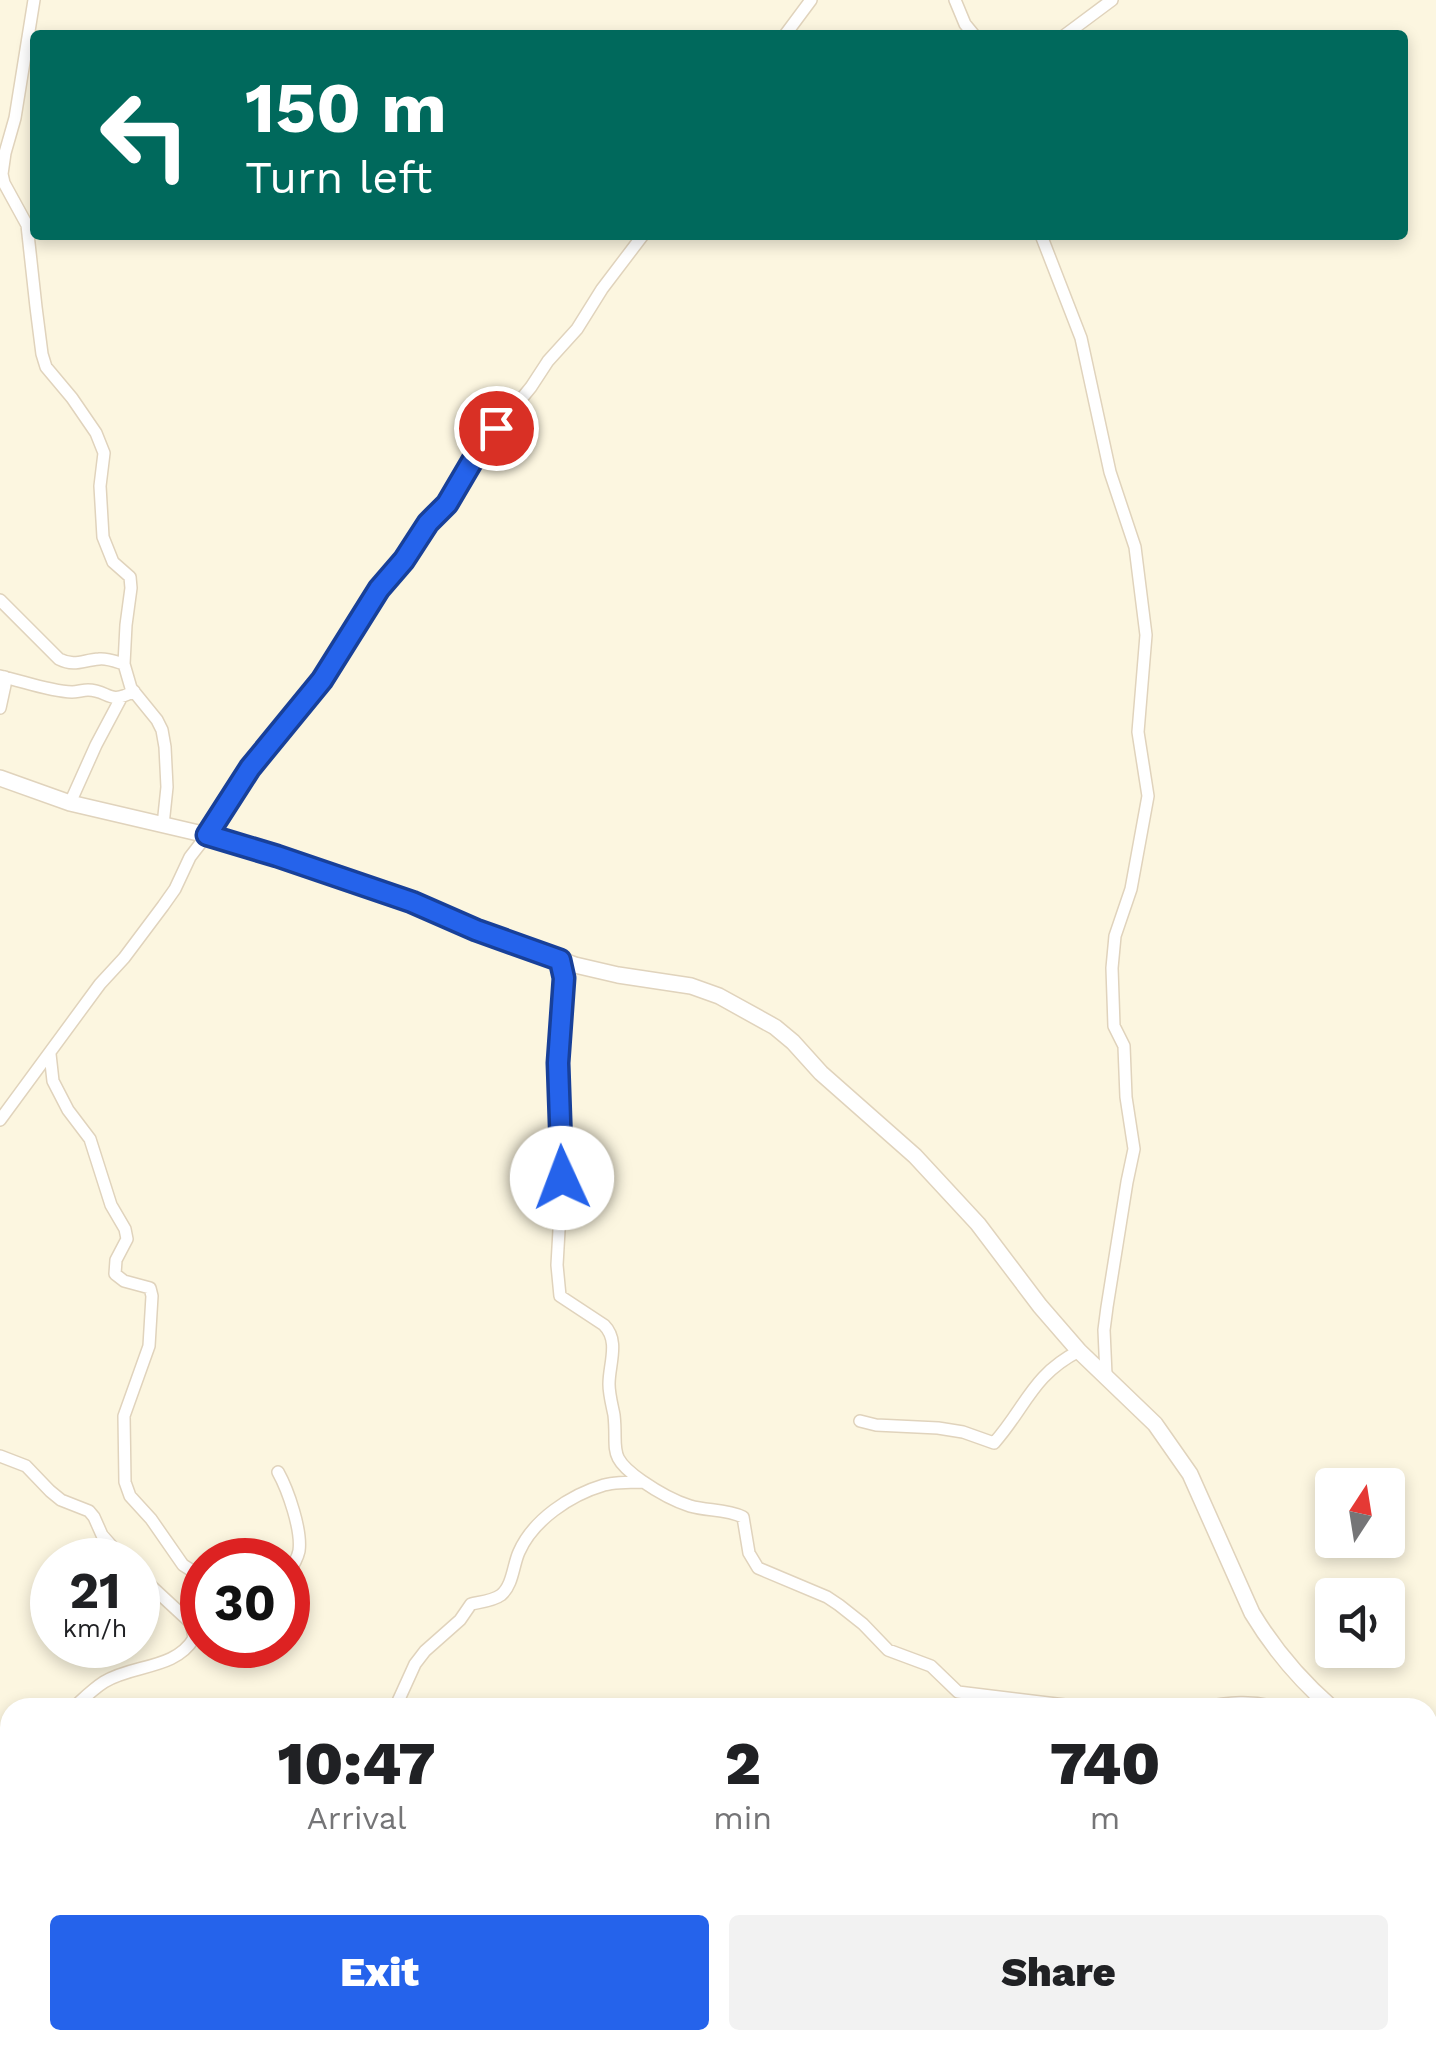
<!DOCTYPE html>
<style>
body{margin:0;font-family:"Work Sans",sans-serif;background:#f2f2f2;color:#202124;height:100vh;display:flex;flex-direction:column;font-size:38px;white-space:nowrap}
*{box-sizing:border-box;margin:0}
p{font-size:32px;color:#757577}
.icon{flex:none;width:55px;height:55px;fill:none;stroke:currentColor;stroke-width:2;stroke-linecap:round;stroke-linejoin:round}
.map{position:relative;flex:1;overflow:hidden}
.panel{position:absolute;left:0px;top:1698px;width:1438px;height:352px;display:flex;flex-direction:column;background:#fff;border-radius:30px 30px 0 0;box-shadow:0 5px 15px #0003}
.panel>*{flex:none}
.guide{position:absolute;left:30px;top:30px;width:1378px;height:210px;border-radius:10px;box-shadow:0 5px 15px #0003;background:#00695c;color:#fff;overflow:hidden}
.needle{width:65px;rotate:12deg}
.controls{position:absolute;left:1315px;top:1468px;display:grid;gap:20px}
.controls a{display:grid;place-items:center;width:90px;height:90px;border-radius:10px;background:#fff;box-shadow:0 5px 15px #0003;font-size:50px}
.speed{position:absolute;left:30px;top:1538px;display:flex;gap:20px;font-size:50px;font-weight:700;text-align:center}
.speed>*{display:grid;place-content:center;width:130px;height:130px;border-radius:50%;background:#fff;box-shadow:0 5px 15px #0003;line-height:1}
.speed small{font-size:25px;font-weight:400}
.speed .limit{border:15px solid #d22;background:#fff;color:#111}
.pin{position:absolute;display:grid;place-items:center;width:85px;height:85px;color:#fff;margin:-42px;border:5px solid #fff;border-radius:50%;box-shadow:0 2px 10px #0007}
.me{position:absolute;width:110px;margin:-55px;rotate:358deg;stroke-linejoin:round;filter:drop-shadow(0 0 8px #0008)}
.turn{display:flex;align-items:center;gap:35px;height:210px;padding:0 50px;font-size:45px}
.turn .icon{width:130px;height:130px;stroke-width:2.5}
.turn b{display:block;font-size:70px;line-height:85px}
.eta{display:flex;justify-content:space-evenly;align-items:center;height:170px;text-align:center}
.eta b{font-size:60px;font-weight:800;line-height:70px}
.cta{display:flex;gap:20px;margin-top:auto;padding:20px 50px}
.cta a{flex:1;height:115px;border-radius:10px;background:#2563eb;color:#fff;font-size:40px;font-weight:800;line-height:115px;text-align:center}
.cta a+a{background:#f2f2f2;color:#202124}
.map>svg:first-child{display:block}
.education{fill:#f3ddf8}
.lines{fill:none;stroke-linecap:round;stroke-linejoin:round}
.minor-casing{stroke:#e0d3bc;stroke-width:14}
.tertiary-casing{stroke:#e0d3bc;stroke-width:18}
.minor{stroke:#fff;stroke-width:11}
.tertiary{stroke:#fff;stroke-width:15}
.route-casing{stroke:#184099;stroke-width:25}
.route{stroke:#2563eb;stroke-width:18}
</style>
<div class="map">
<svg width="1436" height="2049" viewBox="0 0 1436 2049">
<rect width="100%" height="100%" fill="#fcf6e0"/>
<path class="education" d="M 969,2040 L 1083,2040 L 1095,2049 L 962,2049 Z"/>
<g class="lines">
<g class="minor-casing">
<path id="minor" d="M 34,0 L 15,118 L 5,153 L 2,174 L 4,183 L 27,225 L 36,307 L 42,354 L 46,367 L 72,398 L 96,433 L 104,453 L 100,486 L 103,537 L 113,562 L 130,577 L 131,588 L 126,625 L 124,664 L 131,688 L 157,720 L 162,730 L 165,747 L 167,787 L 163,825
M 955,0 L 965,24 L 974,35
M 785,35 L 811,0
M 1065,35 L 1112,0
M 1041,235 L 1081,338 L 1110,472 L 1135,547 L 1146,635 L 1138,732 L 1148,796 L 1131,889 L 1115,936 L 1112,968 L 1114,1026 L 1124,1046 L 1126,1097 L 1134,1149 L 1127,1182 L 1107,1307 L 1104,1330 L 1106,1375
M 0,600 L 59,659 C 75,667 83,660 99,659 C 107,658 117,662 124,664
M 0,676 C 23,681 48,691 72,692 C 77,692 83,690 88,690 C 109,690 108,706 134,691
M 0,708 L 5,685 L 5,677
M 70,803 L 96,745 L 121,698
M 560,960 L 564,979 L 557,1063 L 562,1178 L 557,1265 L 560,1296 L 604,1325 C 620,1341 609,1364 609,1384 C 609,1394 612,1405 614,1415 C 618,1450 606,1456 642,1481 C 655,1490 674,1501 690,1506 C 707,1511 726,1509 743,1517 L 749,1553 L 758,1568 L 827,1597 L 839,1605 L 863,1624 L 888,1650 L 931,1666 L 958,1692 L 1073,1706 L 1109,1705 L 1150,1708
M 50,1054 L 53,1081 L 68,1110 L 90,1139 L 111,1205 L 125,1229 L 127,1239 L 116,1260 L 115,1274 L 124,1281 L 150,1288 L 152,1296 L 149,1346 L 124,1416 L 125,1482 L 130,1496 L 151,1519 L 183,1565 L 202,1577
M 0,1120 L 100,984 L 124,958 L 163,906 L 175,889 L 190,857 L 207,835 L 250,768 L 307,701 L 379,589 L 405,560 L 429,523 L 453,494 L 477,453 L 531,387 L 548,361 L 577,329 L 602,289 L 643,235
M 860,1421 L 876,1425 L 938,1428 L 963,1432 L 994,1443 C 1026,1407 1032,1375 1079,1351
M 0,1456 L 26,1466 L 50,1491 L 61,1500 L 89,1511 L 94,1517 L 102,1535 L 124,1560
M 278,1472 C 288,1490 302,1530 299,1551 C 297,1560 293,1566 288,1573
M 73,1708 C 83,1699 93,1689 104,1682 C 133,1664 175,1670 194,1638 L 191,1623 L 138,1574
M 395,1708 L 415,1664 L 425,1651 L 460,1620 L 471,1604 C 480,1602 493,1601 501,1595 C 513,1585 513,1565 519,1552 C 533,1520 570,1495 604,1485 C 616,1482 630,1482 643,1482
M 1201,1708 C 1228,1702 1253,1700 1279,1708
M 0,1740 L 10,1735
M 159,2040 L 160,2049
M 1104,2040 L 1110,2049
M 949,2049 L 956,2040"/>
</g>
<g class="tertiary-casing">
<path id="tertiary" d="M 0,778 L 70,803 L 207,835 L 277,856 L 412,902 L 477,930 L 575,965 L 618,975 L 691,986 L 719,996 L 775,1027 L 793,1042 L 821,1073 L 915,1156 L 978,1224 L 1040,1306 L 1079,1351 L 1155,1424 L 1190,1474 L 1252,1613 C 1273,1648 1301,1681 1332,1708
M 1428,1772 L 1436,1775"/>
</g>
<use href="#minor" class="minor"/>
<use href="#tertiary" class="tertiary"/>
</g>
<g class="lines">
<g class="route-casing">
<path id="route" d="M 496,428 L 477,453 L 447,504 L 428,523 L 404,560 L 379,589 L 322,680 L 250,768 L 207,835 L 277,856 L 412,902 L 476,930 L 560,960 L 564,978 L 558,1063 L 562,1178"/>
</g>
<use href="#route" class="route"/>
</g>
</svg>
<div class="controls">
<a><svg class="needle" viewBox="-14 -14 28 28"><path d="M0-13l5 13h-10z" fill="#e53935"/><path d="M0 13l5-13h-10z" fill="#757577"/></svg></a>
<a><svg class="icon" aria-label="sound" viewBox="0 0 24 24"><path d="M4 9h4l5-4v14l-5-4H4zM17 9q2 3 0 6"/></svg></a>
</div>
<div class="speed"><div>21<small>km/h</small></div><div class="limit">30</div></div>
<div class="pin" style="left:496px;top:428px;background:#d93025"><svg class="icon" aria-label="arrive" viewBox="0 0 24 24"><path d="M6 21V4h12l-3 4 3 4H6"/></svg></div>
<svg class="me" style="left:562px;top:1178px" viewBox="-20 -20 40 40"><circle r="19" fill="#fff"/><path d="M0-13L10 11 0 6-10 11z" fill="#2563eb"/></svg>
<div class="guide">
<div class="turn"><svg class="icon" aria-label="left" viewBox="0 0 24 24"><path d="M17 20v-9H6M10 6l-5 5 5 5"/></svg><div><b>150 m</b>Turn left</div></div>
</div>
<section class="panel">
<div class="eta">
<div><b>10:47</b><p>Arrival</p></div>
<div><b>2</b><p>min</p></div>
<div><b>740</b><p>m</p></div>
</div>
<div class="cta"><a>Exit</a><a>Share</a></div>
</section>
</div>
